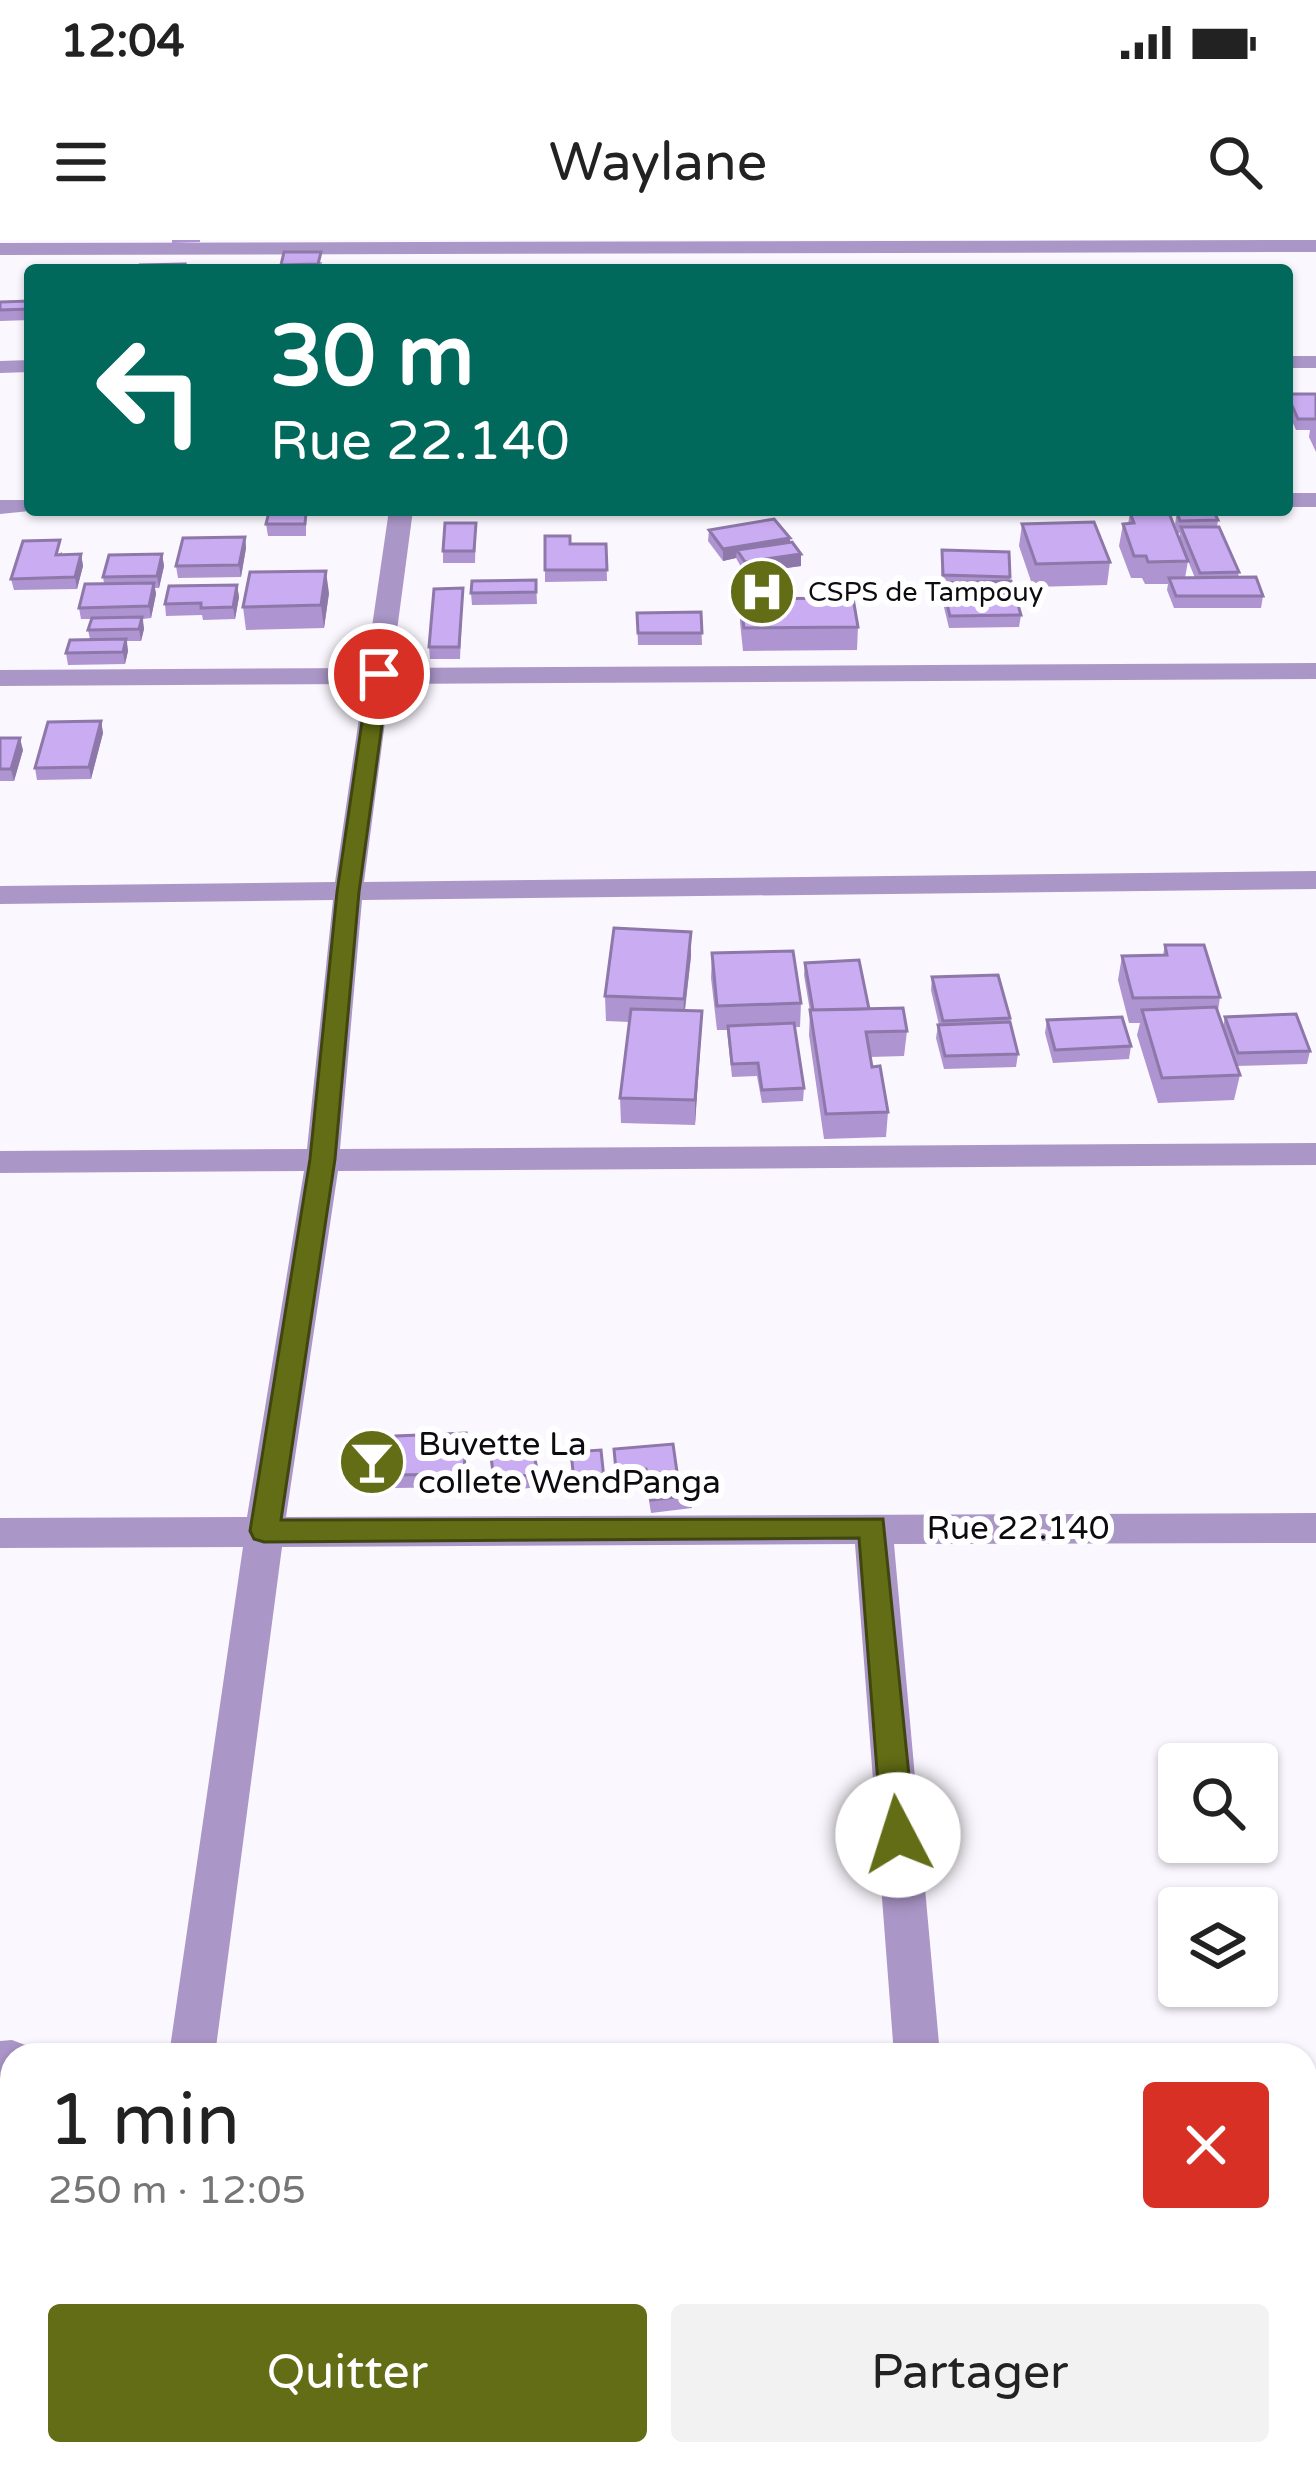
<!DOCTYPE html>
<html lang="fr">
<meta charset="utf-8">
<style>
body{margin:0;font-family:"Varela Round",sans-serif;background:#f2f2f2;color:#222;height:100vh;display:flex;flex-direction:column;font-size:45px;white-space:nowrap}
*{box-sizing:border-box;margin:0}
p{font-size:39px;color:#767676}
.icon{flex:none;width:66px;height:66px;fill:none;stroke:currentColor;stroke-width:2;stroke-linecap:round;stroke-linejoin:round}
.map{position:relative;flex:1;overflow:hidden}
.panel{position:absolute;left:0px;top:1803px;width:1317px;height:423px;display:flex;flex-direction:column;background:#fff;border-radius:36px 36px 0 0;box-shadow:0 3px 9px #0004}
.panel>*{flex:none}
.hud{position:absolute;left:24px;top:24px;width:1269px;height:252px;border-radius:12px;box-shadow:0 3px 9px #0004;background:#00695c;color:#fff;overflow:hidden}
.buttons{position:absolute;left:1158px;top:1503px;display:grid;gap:24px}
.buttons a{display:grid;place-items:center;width:120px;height:120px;border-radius:12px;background:#fff;box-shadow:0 3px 9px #0004;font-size:60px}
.pin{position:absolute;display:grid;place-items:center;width:102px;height:102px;color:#fff;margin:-51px;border:6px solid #fff;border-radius:50%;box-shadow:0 3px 12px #0007}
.me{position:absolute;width:132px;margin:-66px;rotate:355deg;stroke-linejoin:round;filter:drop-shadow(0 0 9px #0008)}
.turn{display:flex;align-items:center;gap:42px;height:252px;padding:0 48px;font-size:54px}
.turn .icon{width:156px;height:156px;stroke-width:2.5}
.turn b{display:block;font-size:84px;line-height:102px}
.round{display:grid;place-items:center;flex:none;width:126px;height:126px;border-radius:12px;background:#f2f2f2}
.headline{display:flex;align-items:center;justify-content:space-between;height:204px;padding:0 48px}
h1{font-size:72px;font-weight:600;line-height:90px}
.primary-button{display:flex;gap:24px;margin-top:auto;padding:24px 48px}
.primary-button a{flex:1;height:138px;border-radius:12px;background:#626d15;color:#fff;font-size:48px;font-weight:600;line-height:138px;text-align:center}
.primary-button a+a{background:#f2f2f2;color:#222}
.status{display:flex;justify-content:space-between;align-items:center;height:84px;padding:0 60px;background:#fff;direction:ltr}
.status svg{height:33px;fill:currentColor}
header{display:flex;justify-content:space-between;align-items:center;height:156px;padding:0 48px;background:#fff;font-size:54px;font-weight:600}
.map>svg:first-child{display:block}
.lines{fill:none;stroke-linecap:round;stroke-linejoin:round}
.minor{fill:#aa96c7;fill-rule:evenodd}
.wall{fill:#ae94d0;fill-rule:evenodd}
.shaded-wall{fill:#8d78a9}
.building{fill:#caacf2;stroke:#8d78a9;stroke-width:3}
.route{fill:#626d15;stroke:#40470e;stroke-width:3}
.labels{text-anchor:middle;stroke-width:12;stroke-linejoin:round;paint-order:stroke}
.far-poi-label{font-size:27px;fill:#0d0b0f;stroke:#fff;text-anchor:start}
.poi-label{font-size:33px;fill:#0d0b0f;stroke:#fff;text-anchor:start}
.street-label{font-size:33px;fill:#0d0b0f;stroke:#fff}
</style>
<div class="status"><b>12:04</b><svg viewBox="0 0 49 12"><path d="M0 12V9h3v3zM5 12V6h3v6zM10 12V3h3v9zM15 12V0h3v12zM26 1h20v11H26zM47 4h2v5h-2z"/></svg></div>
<header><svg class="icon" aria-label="menu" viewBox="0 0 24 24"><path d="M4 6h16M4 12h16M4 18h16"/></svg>Waylane<svg class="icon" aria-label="search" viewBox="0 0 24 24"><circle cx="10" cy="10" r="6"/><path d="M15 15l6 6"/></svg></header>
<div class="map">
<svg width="1316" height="2225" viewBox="0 0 1316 2225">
<rect width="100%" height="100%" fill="#faf7fe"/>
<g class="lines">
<path class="minor" d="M 1316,0 L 1316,12 L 0,15 L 0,3 Z
M 1287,116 L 1316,116 L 1316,128 L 1287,128 Z
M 30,120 L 30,132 L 0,133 L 0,121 Z
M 1287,253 L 1316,253 L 1316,267 L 1287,267 Z
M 0,260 L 30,260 L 30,270 L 40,270 L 0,274 Z
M 389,270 L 413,270 L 392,428 L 1316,423 L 1316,439 L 390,444 L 364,642 L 1316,631 L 1316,649 L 362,660 L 340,909 L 1316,903 L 1316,925 L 338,931 L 286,1277 L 1316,1273 L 1316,1303 L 894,1304 L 940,1815 L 894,1815 L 855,1304 L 282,1307 L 215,1815 L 169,1815 L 243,1307 L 0,1308 L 0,1278 L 247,1277 L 304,931 L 0,933 L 0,911 L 307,909 L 333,660 L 0,664 L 0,646 L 335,642 L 364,444 L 0,446 L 0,430 L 366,428 Z
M 12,1800 L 28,1806 L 33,1815 L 12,1815 L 12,1842 L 0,1843 L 0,1801 Z
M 111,2214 L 163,2214 L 162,2225 L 110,2225 Z
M 925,2214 L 977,2214 L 978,2225 L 926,2225 Z"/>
</g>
<path class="wall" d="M 172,0 L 200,0 L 200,2 L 172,3 Z
M 322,22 L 320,30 L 282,30 L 281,25 Z
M 30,61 L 30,80 L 0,81 L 0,62 Z
M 1287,154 L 1316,154 L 1316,212 L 1309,197 L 1310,190 L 1296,190 L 1287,170 Z
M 306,272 L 306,296 L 268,296 L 266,284 Z
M 1177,272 L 1218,280 L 1217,287 L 1239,332 L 1238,338 L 1263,356 L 1261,368 L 1174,368 L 1167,350 L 1168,344 L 1145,344 L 1142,338 L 1131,338 L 1119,306 L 1123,284 L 1128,284 L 1130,273 L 1179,299 L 1180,293 L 1178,293 L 1175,284 ZM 1180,301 L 1195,338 L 1185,338 L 1188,321 Z
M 476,283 L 475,323 L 443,323 L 443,311 Z
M 1022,284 L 1110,322 L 1107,345 L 1033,347 L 1019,306 Z
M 709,290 L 790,302 L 801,314 L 801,326 L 745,334 L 736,318 L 723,321 L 708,301 Z
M 545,296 L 570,304 L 606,304 L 607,341 L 545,342 Z
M 245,297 L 246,308 L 241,337 L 178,338 L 176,326 Z
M 942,310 L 1009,312 L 1010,341 L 1021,375 L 1019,387 L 949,388 L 941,355 Z
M 62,312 L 62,314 L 81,314 L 83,326 L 77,349 L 14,350 L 11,339 Z
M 162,314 L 164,326 L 159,348 L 155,348 L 156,354 L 151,378 L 143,379 L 144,389 L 141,401 L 127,401 L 128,411 L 125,424 L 68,425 L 66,413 L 90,399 L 88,390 L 92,379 L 81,379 L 79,368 L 104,343 L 103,337 Z
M 536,340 L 537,364 L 472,365 L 471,353 Z
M 237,345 L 239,357 L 235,379 L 203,380 L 202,375 L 166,376 L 165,364 Z
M 463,348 L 460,419 L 430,419 L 429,407 Z
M 329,353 L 324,388 L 246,390 L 243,367 Z
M 740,359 L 858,387 L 857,410 L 743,411 L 740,382 Z
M 701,372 L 702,405 L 638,405 L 637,373 Z
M 101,481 L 103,493 L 91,539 L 37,540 L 35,528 Z
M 0,498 L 23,510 L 14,541 L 0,541 Z
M 1165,705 L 1220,757 L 1218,771 L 1223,787 L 1225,777 L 1310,811 L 1307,824 L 1236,826 L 1240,835 L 1234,860 L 1158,863 L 1137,795 L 1140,783 L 1129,783 L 1118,740 L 1122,716 L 1163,715 Z
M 712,713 L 801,763 L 800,787 L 794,787 L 804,848 L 803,861 L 762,863 L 757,836 L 732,837 L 727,790 L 717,790 L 711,738 Z
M 691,716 L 685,771 L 702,771 L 695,885 L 621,883 L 620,858 L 629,782 L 606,781 L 605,756 Z
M 805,723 L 869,769 L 907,791 L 904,816 L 870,817 L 872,827 L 888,872 L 886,897 L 824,899 L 809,795 L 810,771 L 804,735 Z
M 932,737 L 1010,778 L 1018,814 L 1016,827 L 944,829 L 936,798 L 938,785 L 939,785 L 931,750 Z
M 1047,780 L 1131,806 L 1129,819 L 1053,823 L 1045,793 Z
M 466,1193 L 465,1247 L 395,1248 L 393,1235 Z
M 387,1201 L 389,1214 L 387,1250 L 354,1251 L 352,1238 Z
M 614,1209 L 677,1232 L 677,1236 L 692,1255 L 692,1268 L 651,1273 L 646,1242 L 617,1244 Z
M 490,1210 L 538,1234 L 538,1247 L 495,1252 Z
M 571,1212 L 604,1239 L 604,1252 L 575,1254 Z"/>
<path class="shaded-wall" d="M 245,297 L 246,308 L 241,337 L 239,325 Z
M 790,298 L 790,310 L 737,310 L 736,318 L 723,321 L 723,309 Z
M 81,314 L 83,326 L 77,349 L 75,337 Z
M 162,314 L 164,326 L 159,348 L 157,336 Z
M 801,314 L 801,326 L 745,334 L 745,322 Z
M 326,331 L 329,353 L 324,388 L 321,365 Z
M 154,343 L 156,354 L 151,378 L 149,366 Z
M 237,345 L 239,357 L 235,379 L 233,367 Z
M 142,377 L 144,389 L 141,401 L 139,389 Z
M 126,399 L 128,411 L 125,424 L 123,412 Z
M 101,481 L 103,493 L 91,539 L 89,527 Z
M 20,498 L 23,510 L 14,541 L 11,529 Z
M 691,692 L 691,716 L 683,784 L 684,759 Z
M 702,771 L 701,796 L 695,885 L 695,860 Z
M 387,1201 L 389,1214 L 387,1250 L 385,1237 Z"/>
<path class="building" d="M 284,12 L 321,12 L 318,24 L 281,25 Z
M 185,24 L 184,30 L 139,30 L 140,25 Z
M 30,61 L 30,69 L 0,70 L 0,62 Z
M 1287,154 L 1316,154 L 1316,179 L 1298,179 Z
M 269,272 L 306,272 L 305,284 L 266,284 Z
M 1177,272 L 1214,272 L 1218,280 L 1180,281 Z
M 1130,273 L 1169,273 L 1188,321 L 1148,322 L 1146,316 L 1134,316 L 1123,284 L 1134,283 Z
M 774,279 L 790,298 L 723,309 L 709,290 Z
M 1094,282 L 1110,322 L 1036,324 L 1022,284 Z
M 445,283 L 476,283 L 474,311 L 443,311 Z
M 1181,287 L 1219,287 L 1239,332 L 1200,333 Z
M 545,296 L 570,296 L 570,304 L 606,304 L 607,330 L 545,330 Z
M 245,297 L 239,325 L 176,326 L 183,298 Z
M 60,300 L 56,315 L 81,314 L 75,337 L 11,339 L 23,301 Z
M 792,302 L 801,314 L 745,322 L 737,310 Z
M 942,310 L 1009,312 L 1010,337 L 943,335 Z
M 162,314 L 157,336 L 103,337 L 109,315 Z
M 326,331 L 321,365 L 243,367 L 250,332 Z
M 1256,337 L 1263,356 L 1176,356 L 1169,338 Z
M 536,340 L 536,352 L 471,353 L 472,341 Z
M 1011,341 L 1021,375 L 950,376 L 942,343 Z
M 154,343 L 149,366 L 79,368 L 85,344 Z
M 237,345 L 233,367 L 201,368 L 201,363 L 165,364 L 169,346 Z
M 463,348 L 459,407 L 429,407 L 434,349 Z
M 853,358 L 858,387 L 744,388 L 740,359 Z
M 701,372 L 702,393 L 638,393 L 637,373 Z
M 142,377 L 139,389 L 88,390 L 92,378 Z
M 126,399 L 123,412 L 66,413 L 70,400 Z
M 101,481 L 89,527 L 35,528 L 48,482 Z
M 0,498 L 20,498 L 11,529 L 0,529 Z
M 614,688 L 691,692 L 684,759 L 605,756 Z
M 1165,705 L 1204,705 L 1220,757 L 1133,758 L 1122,716 L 1167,715 Z
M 793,711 L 801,763 L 717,766 L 712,713 Z
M 859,720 L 869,769 L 813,770 L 805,723 Z
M 998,735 L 1010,778 L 943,781 L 932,737 Z
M 1216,767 L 1240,835 L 1162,838 L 1142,770 Z
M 903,768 L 907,791 L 866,792 L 872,827 L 880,826 L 888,872 L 826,874 L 810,770 Z
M 631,769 L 702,771 L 695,860 L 620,858 Z
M 1296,774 L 1310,811 L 1238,813 L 1225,777 Z
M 1122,777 L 1131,806 L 1055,810 L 1047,780 Z
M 1010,782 L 1018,814 L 945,816 L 938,785 Z
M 794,783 L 804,848 L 762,850 L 758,823 L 732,824 L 728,786 Z
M 466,1193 L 464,1234 L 393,1235 L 396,1196 Z
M 387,1201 L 385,1237 L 352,1238 L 355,1202 Z
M 673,1204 L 677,1232 L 647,1234 L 646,1229 L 616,1231 L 614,1209 Z
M 532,1205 L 538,1234 L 494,1239 L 490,1210 Z
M 601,1210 L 604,1239 L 574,1241 L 571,1212 Z
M 687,1235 L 692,1255 L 651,1260 L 647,1240 Z"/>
<path class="route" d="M 379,428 L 389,434 L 359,652 L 335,919 L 281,1280 L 883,1279 L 915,1595 L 910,1605 L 898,1609 L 887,1605 L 882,1595 L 859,1298 L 264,1302 L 254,1299 L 250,1291 L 310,919 L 337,652 L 369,434 Z"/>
<defs>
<g id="hospital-disc" transform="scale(3.45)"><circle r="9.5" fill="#626d15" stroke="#fff"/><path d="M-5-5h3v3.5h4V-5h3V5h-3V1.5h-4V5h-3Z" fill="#fff"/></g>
<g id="bar-disc" transform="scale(3.45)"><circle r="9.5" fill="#626d15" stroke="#fff"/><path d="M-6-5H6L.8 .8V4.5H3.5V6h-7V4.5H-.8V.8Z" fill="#fff"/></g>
</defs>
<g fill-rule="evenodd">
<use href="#hospital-disc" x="762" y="352"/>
<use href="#bar-disc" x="372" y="1222"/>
</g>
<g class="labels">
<g class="far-poi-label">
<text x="808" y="361">CSPS de Tampouy</text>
</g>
<g class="poi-label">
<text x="418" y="1215">Buvette La<tspan x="418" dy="38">collete WendPanga</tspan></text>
</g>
<g class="street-label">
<text x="1018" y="1299">Rue 22.140</text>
</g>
</g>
</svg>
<div class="buttons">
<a><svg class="icon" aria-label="search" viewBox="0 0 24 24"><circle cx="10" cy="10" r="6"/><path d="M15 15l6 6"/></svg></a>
<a><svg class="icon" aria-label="layers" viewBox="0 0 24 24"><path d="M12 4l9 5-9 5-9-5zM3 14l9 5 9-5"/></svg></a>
</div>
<div class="pin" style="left:379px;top:434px;background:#d93025"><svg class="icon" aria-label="arrive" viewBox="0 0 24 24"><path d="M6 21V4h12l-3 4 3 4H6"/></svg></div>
<svg class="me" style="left:898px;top:1595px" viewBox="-20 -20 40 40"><circle r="19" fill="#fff"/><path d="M0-13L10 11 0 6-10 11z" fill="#626d15"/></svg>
<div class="hud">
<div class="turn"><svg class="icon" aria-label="left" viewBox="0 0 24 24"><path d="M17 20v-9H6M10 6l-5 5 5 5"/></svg><div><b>30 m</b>Rue 22.140</div></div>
</div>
<section class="panel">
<div class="headline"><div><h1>1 min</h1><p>250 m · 12:05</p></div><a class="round" style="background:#d93025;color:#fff"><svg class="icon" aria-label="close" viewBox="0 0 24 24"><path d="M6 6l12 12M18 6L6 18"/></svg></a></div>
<div class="primary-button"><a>Quitter</a><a>Partager</a></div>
</section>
</div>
